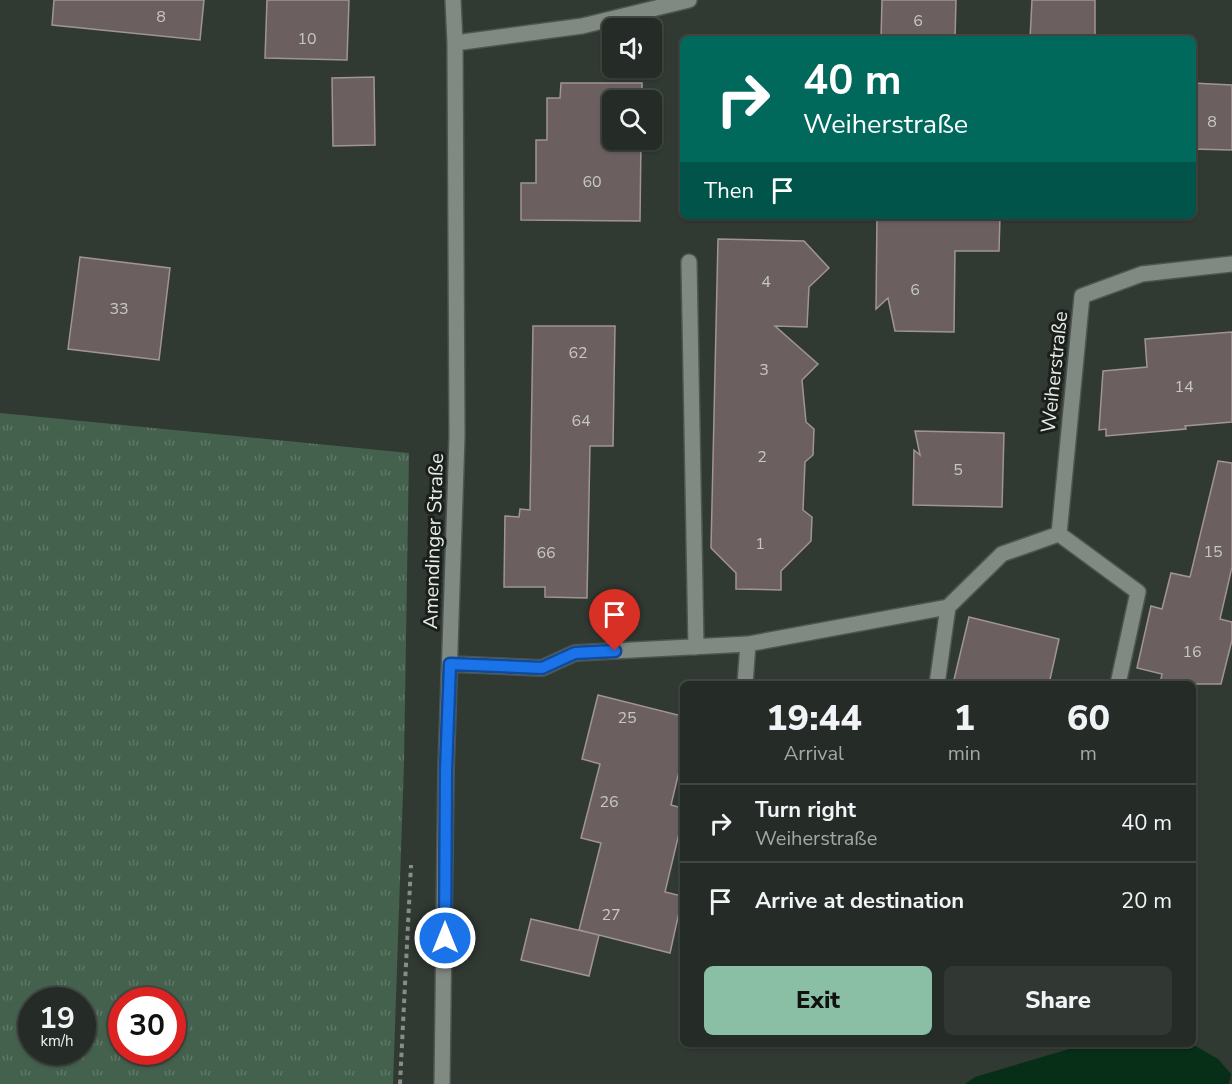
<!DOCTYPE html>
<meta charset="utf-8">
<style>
body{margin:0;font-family:"Nunito Sans",sans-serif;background:#313732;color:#f1f3f6;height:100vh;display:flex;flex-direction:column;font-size:22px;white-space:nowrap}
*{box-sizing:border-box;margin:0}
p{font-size:20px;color:#a3a7a7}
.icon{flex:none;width:33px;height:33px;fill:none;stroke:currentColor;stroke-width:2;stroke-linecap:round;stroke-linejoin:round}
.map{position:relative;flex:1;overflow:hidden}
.panel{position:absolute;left:680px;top:681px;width:516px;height:366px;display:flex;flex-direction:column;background:#252b26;border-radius:9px;box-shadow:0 2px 4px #0004,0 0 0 2px #424743}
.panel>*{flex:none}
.banner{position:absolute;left:680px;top:36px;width:516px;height:183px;border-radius:9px;box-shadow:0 2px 4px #0004,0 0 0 2px #424743;background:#00695c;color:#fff;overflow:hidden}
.buttons{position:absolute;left:602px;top:18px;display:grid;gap:12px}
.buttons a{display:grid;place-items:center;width:60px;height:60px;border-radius:9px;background:#252b26;box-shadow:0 2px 4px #0004,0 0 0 2px #424743;font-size:30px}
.speed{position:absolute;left:18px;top:987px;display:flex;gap:12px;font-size:30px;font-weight:700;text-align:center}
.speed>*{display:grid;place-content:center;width:78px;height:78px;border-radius:50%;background:#252b26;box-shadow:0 2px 4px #0004,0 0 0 2px #424743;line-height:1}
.speed small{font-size:15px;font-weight:400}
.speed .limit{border:9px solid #d22;background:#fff;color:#111}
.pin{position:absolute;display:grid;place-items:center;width:51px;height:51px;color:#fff;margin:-62px -26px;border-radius:50% 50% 50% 0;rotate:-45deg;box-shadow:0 0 6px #0007}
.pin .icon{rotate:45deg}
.me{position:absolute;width:66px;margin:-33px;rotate:0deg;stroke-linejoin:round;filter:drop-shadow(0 0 4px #0008)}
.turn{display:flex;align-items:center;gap:21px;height:126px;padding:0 24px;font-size:27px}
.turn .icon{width:78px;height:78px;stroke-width:2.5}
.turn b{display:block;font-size:42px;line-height:51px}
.then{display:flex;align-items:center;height:57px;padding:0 24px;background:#0003;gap:12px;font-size:22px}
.eta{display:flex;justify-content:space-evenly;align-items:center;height:102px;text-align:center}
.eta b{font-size:36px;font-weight:800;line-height:42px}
.primary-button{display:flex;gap:12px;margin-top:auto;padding:12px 24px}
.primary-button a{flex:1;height:69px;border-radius:9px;background:#8abfa5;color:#111;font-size:24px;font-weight:800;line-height:69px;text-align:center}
.primary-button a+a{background:#313732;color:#f1f3f6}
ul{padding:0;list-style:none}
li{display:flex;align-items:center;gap:18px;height:78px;padding:0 24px;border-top:2px solid #424743}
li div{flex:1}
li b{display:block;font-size:22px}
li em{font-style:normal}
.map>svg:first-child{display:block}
.grass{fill:url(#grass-tufts);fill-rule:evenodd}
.water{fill:#072e17}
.building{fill:#6b5f60;stroke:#a19495;stroke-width:1.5}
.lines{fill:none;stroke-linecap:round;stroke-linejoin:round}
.minor-casing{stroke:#4e5550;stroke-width:18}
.path{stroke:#878e89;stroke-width:4;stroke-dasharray:4.5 4.5;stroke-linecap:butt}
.minor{stroke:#808982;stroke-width:15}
.route-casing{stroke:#114b97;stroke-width:15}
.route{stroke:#1a73e8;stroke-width:10}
.labels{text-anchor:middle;stroke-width:6;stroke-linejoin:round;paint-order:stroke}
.number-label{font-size:16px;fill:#c7c8c5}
.street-label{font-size:20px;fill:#e6ebe7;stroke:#1b1f1c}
</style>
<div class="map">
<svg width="1232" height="1084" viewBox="0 0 1232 1084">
<defs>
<pattern id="grass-tufts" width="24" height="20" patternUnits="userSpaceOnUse" patternTransform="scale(1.5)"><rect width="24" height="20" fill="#44614d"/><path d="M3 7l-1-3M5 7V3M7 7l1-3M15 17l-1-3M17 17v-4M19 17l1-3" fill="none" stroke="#5f7867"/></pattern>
</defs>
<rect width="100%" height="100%" fill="#313933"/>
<path class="grass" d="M 0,413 L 409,453 L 404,764 L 393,1084 L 0,1084 ZM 32,1000 L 82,1000 L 82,1052 L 32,1052 ZM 122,1000 L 172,1000 L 172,1052 L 122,1052 Z"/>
<path class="water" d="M 1086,1044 L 1192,1044 L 1218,1059 L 1231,1074 L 1229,1084 L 965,1084 L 975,1077 Z"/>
<path class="building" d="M 54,0 L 204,0 L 200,40 L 52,25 Z
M 267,0 L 349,0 L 347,60 L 265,58 Z
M 882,0 L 956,0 L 955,39 L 881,39 Z
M 1032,0 L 1095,0 L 1095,39 L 1030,39 Z
M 374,77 L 375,145 L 333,146 L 332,78 Z
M 561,83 L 642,83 L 642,100 L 612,100 L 612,140 L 641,140 L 640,221 L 521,220 L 521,183 L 536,183 L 536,140 L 547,140 L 547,98 L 560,98 Z
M 1192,83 L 1232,85 L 1232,150 L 1192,149 Z
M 877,216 L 1000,216 L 999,251 L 955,251 L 954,332 L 895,331 L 888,298 L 876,309 Z
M 718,239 L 804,241 L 829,268 L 809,287 L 807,327 L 775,326 L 818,364 L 802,380 L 806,422 L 814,429 L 813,455 L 805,462 L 803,510 L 812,517 L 811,541 L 781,571 L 781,590 L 736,589 L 736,573 L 711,548 Z
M 80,257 L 170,268 L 159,360 L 68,349 Z
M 533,326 L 615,326 L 613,446 L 590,446 L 587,598 L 545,597 L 545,587 L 504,587 L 505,516 L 519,517 L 520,509 L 530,510 Z
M 1232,332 L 1232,422 L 1185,426 L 1186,429 L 1106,436 L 1106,429 L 1099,430 L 1103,371 L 1147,367 L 1145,339 Z
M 915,431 L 1004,433 L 1002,507 L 913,505 L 914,450 L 920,455 Z
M 1218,461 L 1232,463 L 1232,567 L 1220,619 L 1232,622 L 1232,640 L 1221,684 L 1160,684 L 1162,674 L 1137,668 L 1151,606 L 1162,609 L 1171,573 L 1190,577 Z
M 969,617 L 1059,639 L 1049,684 L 953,684 Z
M 598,695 L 682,716 L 682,759 L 671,805 L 682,808 L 682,821 L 665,892 L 682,896 L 682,899 L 670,953 L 579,930 L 601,843 L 581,838 L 600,764 L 582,759 Z
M 531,919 L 599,935 L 589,976 L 521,960 Z"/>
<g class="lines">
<g class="minor-casing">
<path id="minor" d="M 455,43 L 582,26 L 689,0
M 689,262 L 696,647
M 1059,534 L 1138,592 L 1118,684
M 450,664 L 542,668 L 575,653 L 748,644 L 948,607 L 1002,554 L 1059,534 L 1082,296 L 1142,274 L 1232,264
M 745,684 L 748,644
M 937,684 L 948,607
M 442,1084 L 446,770 L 457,436 L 455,43 L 453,0"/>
</g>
<path class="path" d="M 400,1084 L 411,865"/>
<use href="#minor" class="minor"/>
</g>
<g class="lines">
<g class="route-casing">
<path id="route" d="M 445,938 L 446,770 L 450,664 L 542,668 L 575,653 L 615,651"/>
</g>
<use href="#route" class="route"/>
</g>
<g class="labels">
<g class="number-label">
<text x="161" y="22">8</text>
<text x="918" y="26">6</text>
<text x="307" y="44">10</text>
<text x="1212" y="127">8</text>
<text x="592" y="187">60</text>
<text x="766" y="287">4</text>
<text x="915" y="295">6</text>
<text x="119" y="314">33</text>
<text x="578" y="358">62</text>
<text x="764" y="375">3</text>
<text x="1184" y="392">14</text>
<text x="581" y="426">64</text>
<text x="762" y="462">2</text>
<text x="958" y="475">5</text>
<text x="760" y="549">1</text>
<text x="1213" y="557">15</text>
<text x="546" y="558">66</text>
<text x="1192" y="657">16</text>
<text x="627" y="723">25</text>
<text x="609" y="807">26</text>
<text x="611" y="920">27</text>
</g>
<g class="street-label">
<text transform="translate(1054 372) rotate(-84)" y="7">Weiherstraße</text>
<text transform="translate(433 541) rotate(-88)" y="7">Amendinger Straße</text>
</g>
</g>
</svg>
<div class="buttons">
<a><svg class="icon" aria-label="sound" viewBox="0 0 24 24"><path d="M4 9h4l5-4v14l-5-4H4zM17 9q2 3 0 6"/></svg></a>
<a><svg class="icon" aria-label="search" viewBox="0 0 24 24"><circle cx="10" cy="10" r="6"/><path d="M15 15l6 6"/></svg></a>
</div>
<div class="speed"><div>19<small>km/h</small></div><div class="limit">30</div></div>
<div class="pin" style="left:615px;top:651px;background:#d93025"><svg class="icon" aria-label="arrive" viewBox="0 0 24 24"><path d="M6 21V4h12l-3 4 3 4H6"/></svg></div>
<svg class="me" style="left:445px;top:938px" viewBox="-20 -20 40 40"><circle r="17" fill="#1a73e8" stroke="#fff" stroke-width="3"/><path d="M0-11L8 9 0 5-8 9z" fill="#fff"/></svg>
<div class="banner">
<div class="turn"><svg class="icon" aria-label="right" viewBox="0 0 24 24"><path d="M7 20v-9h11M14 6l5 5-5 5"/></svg><div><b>40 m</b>Weiherstraße</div></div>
<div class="then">Then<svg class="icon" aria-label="arrive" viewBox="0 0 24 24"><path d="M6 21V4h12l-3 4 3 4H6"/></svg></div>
</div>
<section class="panel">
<div class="eta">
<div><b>19:44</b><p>Arrival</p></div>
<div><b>1</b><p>min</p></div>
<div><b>60</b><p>m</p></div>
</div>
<ul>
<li><svg class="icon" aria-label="right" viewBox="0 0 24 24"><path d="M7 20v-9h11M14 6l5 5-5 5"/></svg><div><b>Turn right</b><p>Weiherstraße</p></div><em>40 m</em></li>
<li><svg class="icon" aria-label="arrive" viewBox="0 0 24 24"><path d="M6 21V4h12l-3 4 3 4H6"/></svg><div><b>Arrive at destination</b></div><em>20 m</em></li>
</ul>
<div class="primary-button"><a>Exit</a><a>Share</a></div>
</section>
</div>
